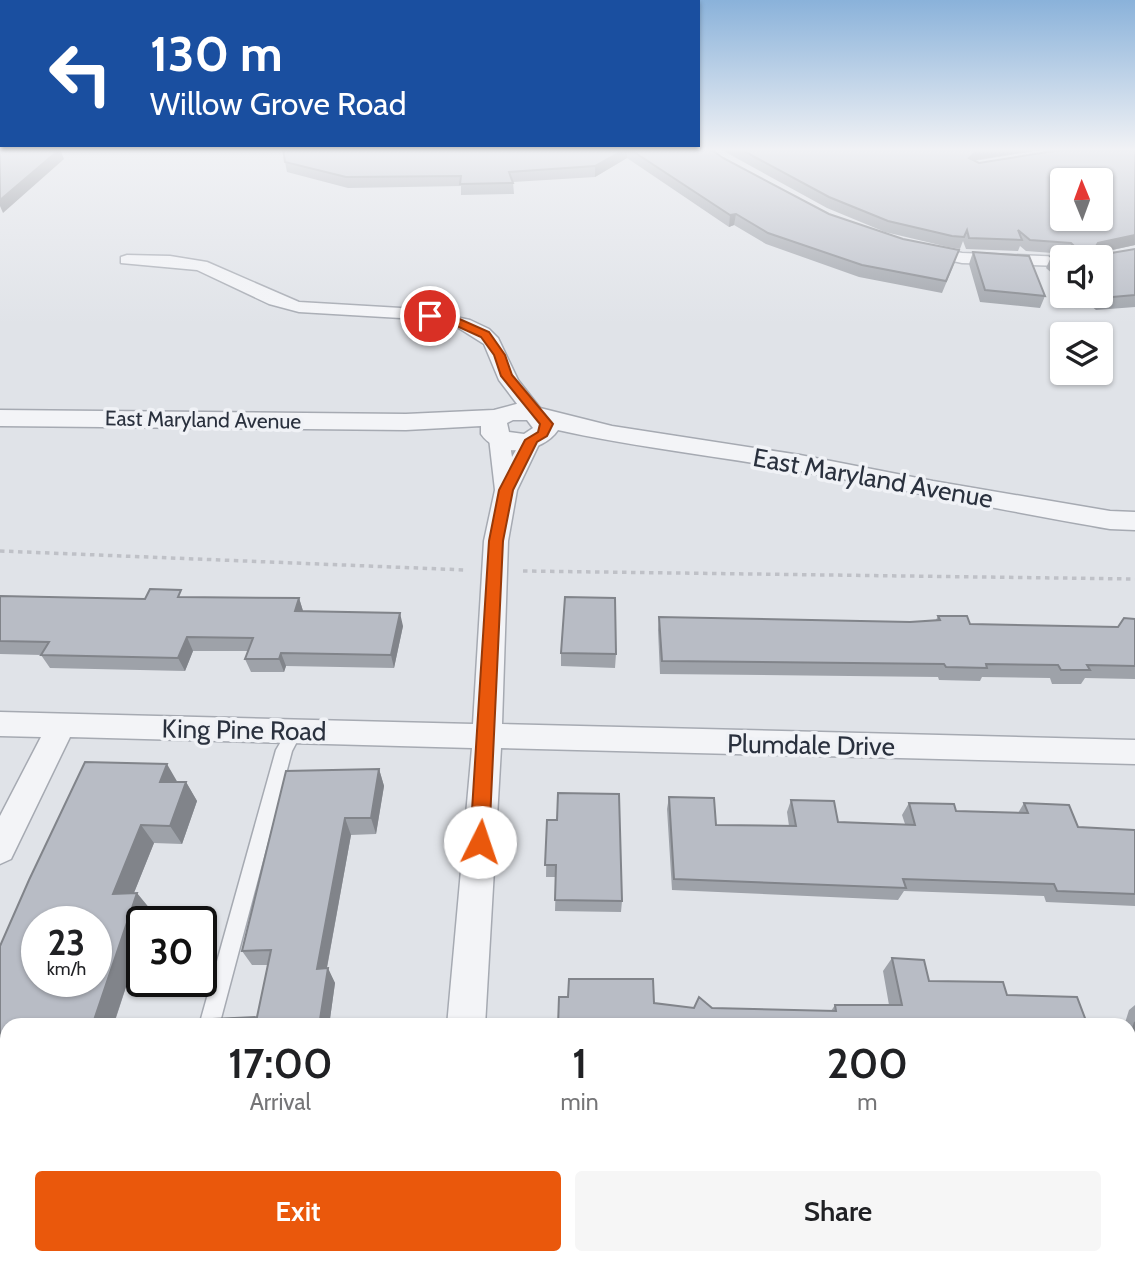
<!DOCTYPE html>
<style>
body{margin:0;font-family:Cabin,sans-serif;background:#f6f6f6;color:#202124;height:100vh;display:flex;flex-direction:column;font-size:26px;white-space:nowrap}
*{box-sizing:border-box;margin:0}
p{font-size:23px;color:#757577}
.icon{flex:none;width:38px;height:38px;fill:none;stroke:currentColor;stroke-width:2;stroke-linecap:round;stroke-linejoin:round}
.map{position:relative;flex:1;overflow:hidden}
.details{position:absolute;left:0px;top:1018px;width:1136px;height:247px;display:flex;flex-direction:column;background:#fff;border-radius:21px 21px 0 0;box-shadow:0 2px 5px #0004}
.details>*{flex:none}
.hud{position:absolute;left:0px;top:0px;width:700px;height:147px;box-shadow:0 2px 5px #0004;background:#1a4fa0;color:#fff;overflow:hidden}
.needle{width:46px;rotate:359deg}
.fabs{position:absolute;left:1050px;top:168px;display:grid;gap:14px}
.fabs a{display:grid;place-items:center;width:63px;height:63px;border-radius:7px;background:#fff;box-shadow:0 2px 5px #0004;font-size:35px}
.speed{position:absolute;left:21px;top:906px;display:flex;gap:14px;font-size:35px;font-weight:700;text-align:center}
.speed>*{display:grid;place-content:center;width:91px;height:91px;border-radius:50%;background:#fff;box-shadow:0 2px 5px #0004;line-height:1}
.speed small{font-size:18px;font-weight:400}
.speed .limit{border:4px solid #111;border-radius:10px;background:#fff;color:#111}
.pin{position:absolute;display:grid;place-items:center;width:60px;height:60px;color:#fff;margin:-30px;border:4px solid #fff;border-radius:50%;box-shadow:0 2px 7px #0007}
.me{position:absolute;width:77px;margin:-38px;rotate:4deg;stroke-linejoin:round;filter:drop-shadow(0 0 5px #0008)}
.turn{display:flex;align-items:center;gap:24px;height:147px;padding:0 35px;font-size:32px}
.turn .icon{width:91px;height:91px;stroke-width:2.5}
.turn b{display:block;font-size:49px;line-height:60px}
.eta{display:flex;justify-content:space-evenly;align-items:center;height:119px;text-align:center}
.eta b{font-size:42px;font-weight:600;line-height:49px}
.action{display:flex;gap:14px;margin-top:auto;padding:14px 35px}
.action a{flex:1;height:80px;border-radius:7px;background:#ea580c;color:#fff;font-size:28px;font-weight:600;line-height:80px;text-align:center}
.action a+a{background:#f6f6f6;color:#202124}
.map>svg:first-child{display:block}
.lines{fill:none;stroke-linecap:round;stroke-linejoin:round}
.service-casing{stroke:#a6aab2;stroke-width:3}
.minor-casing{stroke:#a6aab2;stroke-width:3}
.tertiary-casing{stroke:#a6aab2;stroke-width:3}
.path{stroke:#bfc1c7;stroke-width:3.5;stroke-dasharray:4.5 4.5;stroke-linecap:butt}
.service{fill:#f3f4f7;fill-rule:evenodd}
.minor{fill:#f3f4f7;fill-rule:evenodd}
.tertiary{fill:#f3f4f7;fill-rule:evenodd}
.wall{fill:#9ea2a9}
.shaded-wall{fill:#81848a}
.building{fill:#b8bcc5;stroke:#81848a;stroke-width:2;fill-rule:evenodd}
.route{fill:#ea580c;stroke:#983908;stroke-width:2}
.labels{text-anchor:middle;stroke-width:7;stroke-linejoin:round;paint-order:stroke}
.far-street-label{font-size:21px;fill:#2a313e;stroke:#f0f2f6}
.street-label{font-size:26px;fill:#2a313e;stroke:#f0f2f6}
</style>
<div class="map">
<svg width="1135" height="1264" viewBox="0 0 1135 1264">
<rect width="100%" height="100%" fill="#e0e3e8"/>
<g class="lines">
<g class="service-casing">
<path id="service" d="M 294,726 L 299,728 L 302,732 L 292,751 L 219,1026 L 199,1026 L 276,750 L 289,728 Z
M 136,1258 L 160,1258 L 158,1264 L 134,1264 Z"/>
</g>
<g class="minor-casing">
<path id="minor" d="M 921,245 L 962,253 L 1066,257 L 1062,257 L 1062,266 L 962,263 L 916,253 L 916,247 Z
M 127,255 L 170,256 L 207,262 L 299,302 L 418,309 L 470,320 L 489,329 L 498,338 L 518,380 L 544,413 L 541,417 L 527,417 L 499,380 L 484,344 L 457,327 L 418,319 L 299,312 L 269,304 L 197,270 L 121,263 L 121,257 Z
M 499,432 L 509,438 L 512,457 L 524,436 L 531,434 L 541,440 L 517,490 L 508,541 L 502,724 L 1135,740 L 1135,764 L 501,748 L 485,1026 L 447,1026 L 472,748 L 70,737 L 11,859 L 0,864 L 0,816 L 41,737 L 0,736 L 0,712 L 473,724 L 484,541 L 495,490 L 489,438 Z
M 427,1258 L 713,1258 L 715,1264 L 426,1264 Z"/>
</g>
<g class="tertiary-casing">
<path id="tertiary" d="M 520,403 L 612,426 L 800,455 L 933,481 L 1110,511 L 1135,512 L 1135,530 L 1110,529 C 1006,511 904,490 800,471 C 720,456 638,448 558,430 C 543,453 498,459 481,434 L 481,426 L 406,430 L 0,426 L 0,410 L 406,414 L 494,410 ZM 513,420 L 527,420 L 533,428 L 524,434 L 509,432 L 507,423 Z"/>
</g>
<path class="path" d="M 0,551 L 466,570
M 523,571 L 1135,579"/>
<use href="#service" class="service"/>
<use href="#minor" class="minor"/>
<use href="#tertiary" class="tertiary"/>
</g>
<path class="wall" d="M 536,148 L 709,148 L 723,158 L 829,214 L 955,262 L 942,293 L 859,277 L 766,244 L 734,225 L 729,227 L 627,158 L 595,177 L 513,182 L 514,194 L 461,195 L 461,186 L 348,188 L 287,172 L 285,162 Z
M 718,148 L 1052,148 L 974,161 L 1135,245 L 1104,252 L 1105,254 L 1135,249 L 1135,307 L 1096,310 L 1079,296 L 1101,296 L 1062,257 L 1062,282 L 1046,268 L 1051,257 L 1066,256 L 1066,254 L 1026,251 L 1020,246 L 1018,251 L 966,249 L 963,241 L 960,249 L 948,247 L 885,232 L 827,208 Z
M 973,252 L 1045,296 L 1040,308 L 980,302 L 969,264 Z
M 0,596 L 145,599 L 184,597 L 299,598 L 303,611 L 403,626 L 394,668 L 286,666 L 284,672 L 251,672 L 245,659 L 248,651 L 193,651 L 185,671 L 50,668 L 41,655 L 0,654 Z
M 938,616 L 970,624 L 1118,627 L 1135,619 L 1135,679 L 1085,678 L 1081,684 L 1052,684 L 1050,678 L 982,677 L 980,681 L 939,680 L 938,677 L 660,674 L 658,630 L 659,617 L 910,622 L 936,620 Z
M 561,653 L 616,654 L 615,668 L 561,666 Z
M 379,769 L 384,786 L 376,834 L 351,835 L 327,968 L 335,983 L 329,1026 L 211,1026 L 257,1017 L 268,965 L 252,965 L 242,951 Z
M 178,782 L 186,782 L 197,801 L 182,844 L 154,843 L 134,893 L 151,910 L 142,922 L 142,938 L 36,1264 L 0,1264 L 0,946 Z
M 669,797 L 716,825 L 789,826 L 787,812 L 791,800 L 838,822 L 905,824 L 902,815 L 909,803 L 956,811 L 1018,813 L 1024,803 L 1078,827 L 1135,830 L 1135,906 L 1046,902 L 1044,896 L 904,891 L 898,900 L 672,890 L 667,809 Z
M 547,820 L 622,901 L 621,912 L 555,911 L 556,877 L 546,877 Z
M 892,958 L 929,981 L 1007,995 L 1088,1026 L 558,1026 L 654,1003 L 694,1008 L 831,1011 L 835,1005 L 889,1005 L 883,971 Z
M 1135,1005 L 1135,1079 L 1129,1075 L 1129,1026 L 1124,1026 L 1129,1010 Z
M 303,1258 L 302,1264 L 184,1264 L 175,1260 Z"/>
<path class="shaded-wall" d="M 15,148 L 33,148 L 17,160 L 13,150 Z
M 628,148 L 627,158 L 595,177 L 595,166 Z
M 992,148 L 1052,148 L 975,160 L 969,158 L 978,150 Z
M 60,149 L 64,159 L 3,213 L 0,206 L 0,200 Z
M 736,214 L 734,225 L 729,227 L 730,215 Z
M 1135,235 L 1135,245 L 1093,254 L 1091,257 L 1098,243 Z
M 299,598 L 303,611 L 295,611 Z
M 400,613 L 403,626 L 394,668 L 391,655 Z
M 187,637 L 193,651 L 185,671 L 178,658 Z
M 281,653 L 286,666 L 284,672 L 279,659 Z
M 167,764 L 178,783 L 160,782 Z
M 379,769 L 384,786 L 376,834 L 371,818 Z
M 186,782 L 197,801 L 182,844 L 170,826 Z
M 345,818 L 351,835 L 324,983 L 317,969 Z
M 141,825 L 154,843 L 127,910 L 113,894 Z
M 137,893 L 151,910 L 147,922 L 142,922 L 142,938 L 113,1026 L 92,1026 Z
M 328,968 L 335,983 L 329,1026 L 319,1026 Z
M 14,1258 L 38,1258 L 36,1264 L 12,1264 Z
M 303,1258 L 302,1264 L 300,1264 L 291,1259 Z
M 281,1259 L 290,1264 L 280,1264 Z"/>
<path class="building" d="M 0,148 L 15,148 L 13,150 L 60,149 L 0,200 Z
M 283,148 L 395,148 L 485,151 L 536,148 L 627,148 L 595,166 L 509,172 L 513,183 L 460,184 L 461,176 L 346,177 L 285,162 Z
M 628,148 L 709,148 L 723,158 L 829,214 L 903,239 L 959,250 L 946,281 L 862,265 L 768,233 L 736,214 L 730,215 Z
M 738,148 L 992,148 L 978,150 L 969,158 L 979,163 L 1073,148 L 1135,148 L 1135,235 L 1098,243 L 1096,246 L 1104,248 L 1105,254 L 1135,249 L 1135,295 L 1101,298 L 1099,296 L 1101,296 L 1101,257 L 1062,257 L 1062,266 L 1051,257 L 1069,256 L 1069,248 L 1074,246 L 1071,243 L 1030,240 L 1018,230 L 1022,240 L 969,238 L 967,230 L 964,237 L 952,236 L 888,221 L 829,197 ZM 1062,180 L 1101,180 L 1101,219 L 1062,219 Z
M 973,252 L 1029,256 L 1045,296 L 985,290 Z
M 150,589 L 181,590 L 178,597 L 299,598 L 295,611 L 400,613 L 391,655 L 281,653 L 279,659 L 245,659 L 253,638 L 187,637 L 178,658 L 41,655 L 49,642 L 0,641 L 0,596 L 145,599 Z
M 565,597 L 615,598 L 616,654 L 561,653 Z
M 938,616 L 967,616 L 970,624 L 1118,627 L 1124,618 L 1135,619 L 1135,666 L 1087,665 L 1090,670 L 1061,670 L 1058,665 L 986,664 L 987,668 L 946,667 L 944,664 L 662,661 L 659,617 L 910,622 L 940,620 Z
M 85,762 L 167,764 L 160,782 L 186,782 L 170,826 L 141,825 L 113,894 L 137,893 L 92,1026 L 7,1026 L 7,1258 L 14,1258 L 12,1264 L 0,1264 L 0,946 L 29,880 ZM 37,922 L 96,922 L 96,982 L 37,982 Z
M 379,769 L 371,818 L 345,818 L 317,969 L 328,968 L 319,1026 L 211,1026 L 213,1019 L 257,1017 L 271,950 L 242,951 L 286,771 Z
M 558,793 L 619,794 L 622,901 L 555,900 L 556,865 L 545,865 L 547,820 L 557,820 Z
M 669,797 L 714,798 L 716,825 L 796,826 L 791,800 L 834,801 L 838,822 L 915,825 L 909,803 L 954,804 L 956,811 L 1028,813 L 1024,803 L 1069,805 L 1078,827 L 1135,830 L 1135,894 L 1057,891 L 1054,884 L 903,879 L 906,888 L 674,879 Z
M 892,958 L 924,960 L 929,981 L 1003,982 L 1007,995 L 1077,997 L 1088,1026 L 558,1026 L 559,997 L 568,997 L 569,979 L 653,979 L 654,1003 L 694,1008 L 699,997 L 712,1008 L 836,1011 L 835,1005 L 902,1005 Z
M 1135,1022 L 1135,1061 L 1129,1058 L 1129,1042 Z
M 176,1258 L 291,1258 L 281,1259 L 280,1264 L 184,1264 L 185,1260 L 175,1260 Z"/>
<linearGradient id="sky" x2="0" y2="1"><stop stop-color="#8ab2da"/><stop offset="0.46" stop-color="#f1f2f5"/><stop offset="1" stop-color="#f1f2f5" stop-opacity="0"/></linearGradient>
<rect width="1135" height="325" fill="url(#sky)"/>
<path class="route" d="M 430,313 L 455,317 L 489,332 L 505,355 L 512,375 L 553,424 L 547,436 L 537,442 L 513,490 L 503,541 L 489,842 L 487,848 L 480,851 L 473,848 L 470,842 L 489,541 L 499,490 L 525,440 L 538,432 L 540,424 L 501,376 L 494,355 L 481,337 L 448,322 L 426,318 L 424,316 Z"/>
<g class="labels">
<g class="far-street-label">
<text transform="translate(203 420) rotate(1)" y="7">East Maryland Avenue</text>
</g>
<g class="street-label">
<text transform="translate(873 478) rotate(10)" y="9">East Maryland Avenue</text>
<text transform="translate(244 730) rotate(1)" y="9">King Pine Road</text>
<text transform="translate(811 745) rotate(1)" y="9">Plumdale Drive</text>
</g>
</g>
</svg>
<div class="fabs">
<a><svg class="needle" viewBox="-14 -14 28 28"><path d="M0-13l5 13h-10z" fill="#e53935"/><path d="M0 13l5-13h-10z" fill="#757577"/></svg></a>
<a><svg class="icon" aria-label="sound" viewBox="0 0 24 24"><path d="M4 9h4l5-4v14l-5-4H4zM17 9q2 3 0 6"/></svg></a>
<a><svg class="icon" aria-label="layers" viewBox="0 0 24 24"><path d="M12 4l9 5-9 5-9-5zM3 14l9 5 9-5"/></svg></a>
</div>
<div class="speed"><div>23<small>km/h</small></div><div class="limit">30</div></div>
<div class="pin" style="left:430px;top:316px;background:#d93025"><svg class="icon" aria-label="arrive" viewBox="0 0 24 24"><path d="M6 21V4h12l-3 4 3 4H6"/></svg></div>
<svg class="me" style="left:480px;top:842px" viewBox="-20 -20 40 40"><circle r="19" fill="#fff"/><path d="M0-13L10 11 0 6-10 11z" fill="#ea580c"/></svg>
<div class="hud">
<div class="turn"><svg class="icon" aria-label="left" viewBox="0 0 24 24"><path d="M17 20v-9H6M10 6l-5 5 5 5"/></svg><div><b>130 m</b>Willow Grove Road</div></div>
</div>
<section class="details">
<div class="eta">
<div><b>17:00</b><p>Arrival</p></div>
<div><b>1</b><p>min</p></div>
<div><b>200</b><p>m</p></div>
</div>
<div class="action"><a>Exit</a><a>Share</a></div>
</section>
</div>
